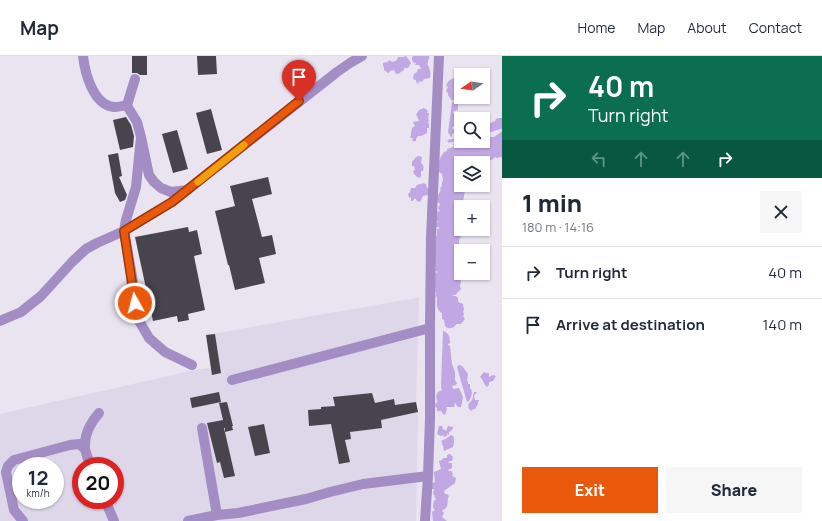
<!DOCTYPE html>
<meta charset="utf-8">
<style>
body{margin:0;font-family:Manrope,sans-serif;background:#f6f6f7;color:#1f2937;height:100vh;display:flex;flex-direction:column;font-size:15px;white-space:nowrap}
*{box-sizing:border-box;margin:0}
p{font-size:13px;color:#747a83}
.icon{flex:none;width:22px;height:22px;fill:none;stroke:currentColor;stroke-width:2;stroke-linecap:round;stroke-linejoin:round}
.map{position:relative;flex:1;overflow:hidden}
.panel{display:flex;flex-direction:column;background:#fff;width:320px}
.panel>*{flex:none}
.guide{background:#0b6e4f;color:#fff;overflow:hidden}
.needle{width:26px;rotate:257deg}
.tools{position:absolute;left:454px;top:12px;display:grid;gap:8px}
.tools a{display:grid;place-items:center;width:36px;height:36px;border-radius:0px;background:#fff;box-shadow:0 1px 3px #0004;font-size:20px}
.speed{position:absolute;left:12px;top:401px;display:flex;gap:8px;font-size:20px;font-weight:700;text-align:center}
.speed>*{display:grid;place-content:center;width:52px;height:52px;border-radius:50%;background:#fff;box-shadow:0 1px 3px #0004;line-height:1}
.speed small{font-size:10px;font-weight:400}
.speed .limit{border:6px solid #d22;background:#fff;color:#111}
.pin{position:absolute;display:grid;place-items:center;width:34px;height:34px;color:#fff;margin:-41px -17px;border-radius:50% 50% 50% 0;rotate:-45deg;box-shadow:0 0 4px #0007}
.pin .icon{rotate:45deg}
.me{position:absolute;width:44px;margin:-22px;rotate:353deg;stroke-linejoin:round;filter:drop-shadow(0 0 3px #0008)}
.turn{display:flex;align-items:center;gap:14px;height:84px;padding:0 20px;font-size:18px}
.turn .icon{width:52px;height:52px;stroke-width:2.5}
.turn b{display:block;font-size:28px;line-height:34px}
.lanes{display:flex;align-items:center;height:38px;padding:0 20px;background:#0003;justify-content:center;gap:20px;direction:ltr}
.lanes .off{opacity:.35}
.round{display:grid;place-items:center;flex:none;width:42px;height:42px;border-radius:0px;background:#f6f6f7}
.overview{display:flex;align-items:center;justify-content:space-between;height:68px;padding:0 20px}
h1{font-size:24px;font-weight:800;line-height:30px}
.action{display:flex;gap:8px;margin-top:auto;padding:8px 20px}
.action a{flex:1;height:46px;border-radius:0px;background:#ea580c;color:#fff;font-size:16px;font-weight:800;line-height:46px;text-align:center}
.action a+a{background:#f6f6f7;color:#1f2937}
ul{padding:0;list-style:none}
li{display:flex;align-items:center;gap:12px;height:52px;padding:0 20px;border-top:1px solid #e0e1e3}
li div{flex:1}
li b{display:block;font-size:15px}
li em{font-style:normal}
header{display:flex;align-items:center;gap:24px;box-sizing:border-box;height:56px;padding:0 20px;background:#fff;border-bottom:1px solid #e0e1e3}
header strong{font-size:19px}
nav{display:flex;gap:22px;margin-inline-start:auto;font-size:14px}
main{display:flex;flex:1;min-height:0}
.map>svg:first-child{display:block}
.built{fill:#ded6e9;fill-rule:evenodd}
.green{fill:#c1a7e3}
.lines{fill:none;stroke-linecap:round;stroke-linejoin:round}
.stream{stroke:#c8a1f9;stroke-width:3}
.building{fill:#48444e}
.minor{stroke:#a48cc4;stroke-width:10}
.route-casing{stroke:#983908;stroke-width:10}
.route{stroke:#ea580c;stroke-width:7}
.slow{stroke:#f59e0b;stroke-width:7}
</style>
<header>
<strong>Map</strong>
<nav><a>Home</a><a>Map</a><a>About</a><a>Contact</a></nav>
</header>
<main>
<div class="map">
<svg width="502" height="465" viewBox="0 0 502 465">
<rect width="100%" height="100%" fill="#e9e4f0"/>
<path class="built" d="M 416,242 L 419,242 L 416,346 L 418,356 L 416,465 L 0,465 L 0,358 L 195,314 L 211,312 L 206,279 ZM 21,410 L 55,410 L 55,444 L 21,444 ZM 81,410 L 115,410 L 115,444 L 81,444 Z"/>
<path class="green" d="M 405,0 L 406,0 L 411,7 L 408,12 L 404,12 L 404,14 L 398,18 L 396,18 L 394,14 L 390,15 L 389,17 L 388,17 L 384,14 L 384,11 L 383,10 L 383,7 L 387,6 L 387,7 L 389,4 L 393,6 L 397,4 L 398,1 L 404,1 Z
M 414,0 L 429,0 L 429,3 L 428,4 L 428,7 L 427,8 C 430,12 431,17 430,22 L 424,23 L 422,26 L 420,25 L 417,28 L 416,24 L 413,23 L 414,18 L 417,16 L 418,13 L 421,13 L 419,9 L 415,9 L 416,7 L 414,7 L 412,4 L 412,1 Z
M 457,20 L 458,24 L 461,25 L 461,39 L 458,36 L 456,40 L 457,42 L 454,44 L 452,45 L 448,39 L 448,37 L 446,35 L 448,31 L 446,30 C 448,23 453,23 457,20 Z
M 452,46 L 456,46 L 458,49 L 458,54 L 454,55 L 453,57 L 456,58 L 458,62 L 457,64 L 454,66 L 454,70 L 452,72 L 454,74 L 455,73 L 457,77 L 452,78 L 452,81 L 451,81 L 448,76 Z
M 424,52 L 428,55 L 427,57 L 429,57 L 429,59 L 428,60 L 429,65 L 428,66 L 429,68 L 429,72 L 427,72 L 427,77 L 421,80 L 418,80 L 416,83 L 416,85 L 412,85 L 413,82 L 410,82 C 411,80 411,75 412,72 L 415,70 L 413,66 L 419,65 L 417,60 L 416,59 L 419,54 Z
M 499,62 L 502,62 L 502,70 L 490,74 L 488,73 L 490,71 L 489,69 L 488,69 L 488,68 L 495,65 L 496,63 Z
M 501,76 L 502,76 L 502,101 L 497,102 L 495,101 C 492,105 488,105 483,105 L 482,106 L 479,103 L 475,103 L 470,107 L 461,107 L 461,110 L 459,111 L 460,112 L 461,112 L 461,125 L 460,125 C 461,129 464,131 465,134 C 465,135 463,147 462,148 C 462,149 461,150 460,151 L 461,155 L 461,173 L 463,173 L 463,177 L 459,184 L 459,205 L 457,206 L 459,218 L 457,220 L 458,222 L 460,222 L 461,226 L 460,230 L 461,233 L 455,239 L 453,239 L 453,240 L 456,240 L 458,242 L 458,245 L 460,247 L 461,247 L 463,248 L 464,254 L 463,255 L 464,259 L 463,260 L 465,263 L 461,268 L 457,268 C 454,271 450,275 445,270 L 444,264 L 442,263 L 442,257 C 436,254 437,248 437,242 L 436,240 L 436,236 L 435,235 L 436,233 L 435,231 L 435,222 L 436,221 L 435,219 C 435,217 436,217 438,216 L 436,215 L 435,213 L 436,212 L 435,209 L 435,195 L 436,193 L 436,181 L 437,179 L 437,173 L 440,172 L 438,171 L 436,171 L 436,167 L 438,165 L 436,165 L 436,156 L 440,155 L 438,152 L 440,148 C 434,143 438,139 441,134 L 440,133 L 442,129 L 442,126 L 443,125 L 442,118 L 439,116 C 437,107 439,103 444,96 L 447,95 L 447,93 L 462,88 L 467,87 L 471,85 L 478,85 L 478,86 L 483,85 L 483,82 L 488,80 L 490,81 L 494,81 Z
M 418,100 L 422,101 L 421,107 C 424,109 424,112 423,115 L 421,115 L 421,121 L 418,122 L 414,118 L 413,115 L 415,114 L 414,110 L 412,110 L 412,105 L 414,104 L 415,102 Z
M 424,127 L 425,128 L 426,128 L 427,132 L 429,133 L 428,139 L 423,140 L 420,146 L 417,145 L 415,142 L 413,145 L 411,145 L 411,141 L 409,142 L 408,138 L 410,136 L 411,132 L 415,132 L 417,129 Z
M 443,275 C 449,277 450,281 450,287 L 448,288 L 448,289 L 450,290 L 452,308 L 455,316 L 455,324 L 457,327 L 456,329 L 452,330 L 453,333 L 459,332 L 463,341 L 461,351 L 458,351 L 455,347 L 454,348 L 455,349 L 454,351 L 446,351 L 447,353 L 445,359 L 443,358 L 441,355 L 437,355 L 437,352 L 434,350 L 437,346 L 438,346 L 437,345 L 436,340 L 438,336 L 442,334 L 441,331 Z
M 459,309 L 462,310 L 468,318 L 467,325 L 468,325 L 468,328 L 470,328 L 470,333 L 471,333 C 473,337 471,342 469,345 L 467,346 L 457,311 Z
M 484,316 L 486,317 L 489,317 L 489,321 L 493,319 L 496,320 L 493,325 L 489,326 L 489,329 L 487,331 C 483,328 484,324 480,321 Z
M 474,336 L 477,336 L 474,340 L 475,344 L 479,344 L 478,346 L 478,348 L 475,353 L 473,353 L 472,355 L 469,353 C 467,348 469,348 472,344 C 473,342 473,338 474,336 Z
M 439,370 L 442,370 L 443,373 L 446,375 L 448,370 L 453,371 L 453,372 L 451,375 L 449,376 L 449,379 L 447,378 L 447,380 L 444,381 L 442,379 L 441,380 L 440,380 L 439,379 L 437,378 Z
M 451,379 L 453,380 C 455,384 454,387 453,391 L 444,395 L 443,389 L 442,389 L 442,386 L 441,385 L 447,382 Z
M 450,398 L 453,401 L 452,405 L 450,405 L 448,407 L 452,407 L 452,411 L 451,413 L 449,413 L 448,415 L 451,415 L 453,418 L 452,420 L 456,422 L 455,427 L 444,435 L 445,438 L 447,438 L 449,440 C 446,445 450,451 443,454 L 442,455 L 444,457 L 442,461 L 447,465 L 433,465 L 432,456 L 435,454 C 432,452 433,448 434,445 L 436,443 L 436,442 L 434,442 L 435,440 L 433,438 L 434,433 L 432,433 L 432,427 L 435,426 L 434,417 L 434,416 L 441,413 L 439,405 L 442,404 L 443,402 L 447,402 L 447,399 Z"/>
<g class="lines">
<path class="stream" d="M 483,77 L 502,71
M 449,85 L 461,83"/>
</g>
<path class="building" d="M 132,0 L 147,0 L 147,19 L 140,19 L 137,17 L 132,17 Z
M 197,0 L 216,0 L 217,18 L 198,19 Z
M 211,53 L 222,94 L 207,98 L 196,57 Z
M 126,61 L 131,69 L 134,80 L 133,91 L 120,94 L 113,64 Z
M 177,74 L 188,113 L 173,117 L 162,78 Z
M 118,97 L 122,120 L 119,121 L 127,139 L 125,144 L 120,146 L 115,137 L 108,99 Z
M 268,121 L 272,138 L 252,143 L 262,181 L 272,179 L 276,198 L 259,202 L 265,227 L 235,234 L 229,209 L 228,209 L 215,155 L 235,150 L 230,130 Z
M 188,171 L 189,176 L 197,174 L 202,198 L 194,200 L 205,254 L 188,258 L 189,264 L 178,266 L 177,260 L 153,265 L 135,181 Z
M 215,278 L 221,317 L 212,319 L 206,279 Z
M 219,336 L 221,346 L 192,352 L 190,342 Z
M 372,337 L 375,347 L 394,343 L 395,349 L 416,346 L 418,356 L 381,364 L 382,372 L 350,376 L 351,383 L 345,384 L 350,406 L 339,408 L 331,368 L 309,370 L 308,354 L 321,353 L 321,351 L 335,350 L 333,341 Z
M 227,346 L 233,370 L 232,370 L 233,374 L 225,376 L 225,372 L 224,372 L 235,420 L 224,422 L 220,406 L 217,407 L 207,367 L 223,364 L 219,347 Z
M 264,368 L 270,397 L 255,400 L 248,371 Z"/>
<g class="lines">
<path class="minor" d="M 83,0 C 85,17 93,49 114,51 C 119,51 123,50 127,49
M 135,23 L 127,49 L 129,53 L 137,66 L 141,81 L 149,119 L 154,126 L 161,132 L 171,136 L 188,134
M 141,81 L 136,131 L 126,164 L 124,175 L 132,220 L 136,256 L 138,263 L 149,282 L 165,296 L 192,309
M 0,265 L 21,256 L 41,240 L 72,206 L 86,193 L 97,187 L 124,175 L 172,146 L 337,16 L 350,7 L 362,0
M 232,324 L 430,272
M 202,372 L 217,459
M 85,393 C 84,378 90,368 99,357
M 105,444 L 114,465
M 23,465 L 14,454 L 6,416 L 8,410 L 14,404 L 70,389 L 79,388 L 85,393 L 90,410
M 188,465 L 217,459 L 238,457 L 306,443 L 330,436 L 363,428 L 428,420
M 425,465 L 428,420 L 430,362 L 430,272 L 431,182 L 439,0"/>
</g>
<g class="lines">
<g class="route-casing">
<path id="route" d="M 135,247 L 124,175 L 172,146 L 299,45"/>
</g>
<use href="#route" class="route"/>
<path class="slow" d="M 198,126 L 244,89"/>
</g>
</svg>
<div class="tools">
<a><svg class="needle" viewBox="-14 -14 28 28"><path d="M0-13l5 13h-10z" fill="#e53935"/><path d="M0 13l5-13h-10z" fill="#747a83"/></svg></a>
<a><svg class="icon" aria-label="search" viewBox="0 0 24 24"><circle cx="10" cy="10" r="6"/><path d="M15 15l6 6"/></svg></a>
<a><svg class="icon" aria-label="layers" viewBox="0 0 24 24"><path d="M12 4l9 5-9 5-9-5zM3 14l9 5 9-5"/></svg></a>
<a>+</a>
<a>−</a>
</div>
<div class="speed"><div>12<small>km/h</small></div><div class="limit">20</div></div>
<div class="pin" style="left:299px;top:45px;background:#d93025"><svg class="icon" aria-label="arrive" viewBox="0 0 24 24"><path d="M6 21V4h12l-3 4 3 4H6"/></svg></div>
<svg class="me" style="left:135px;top:247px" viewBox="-20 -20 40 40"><circle r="17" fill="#ea580c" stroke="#fff" stroke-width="3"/><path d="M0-11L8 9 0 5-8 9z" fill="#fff"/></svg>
</div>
<section class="panel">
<div class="guide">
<div class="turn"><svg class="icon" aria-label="right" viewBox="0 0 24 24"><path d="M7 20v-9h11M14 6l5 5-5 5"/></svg><div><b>40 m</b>Turn right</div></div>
<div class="lanes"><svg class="icon off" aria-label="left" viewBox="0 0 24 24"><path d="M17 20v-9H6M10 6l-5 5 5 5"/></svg><svg class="icon off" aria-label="ahead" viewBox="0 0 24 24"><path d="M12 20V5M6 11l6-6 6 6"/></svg><svg class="icon off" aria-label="ahead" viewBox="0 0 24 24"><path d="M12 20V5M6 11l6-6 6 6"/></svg><svg class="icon" aria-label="right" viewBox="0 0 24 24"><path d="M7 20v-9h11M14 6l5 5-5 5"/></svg></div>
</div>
<div class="overview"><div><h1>1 min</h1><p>180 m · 14:16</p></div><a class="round"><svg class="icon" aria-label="close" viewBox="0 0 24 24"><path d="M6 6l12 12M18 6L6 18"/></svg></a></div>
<ul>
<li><svg class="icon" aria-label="right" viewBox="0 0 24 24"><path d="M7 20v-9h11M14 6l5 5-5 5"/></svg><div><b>Turn right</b></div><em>40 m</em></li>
<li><svg class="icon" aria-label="arrive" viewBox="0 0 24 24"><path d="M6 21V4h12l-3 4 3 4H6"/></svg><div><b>Arrive at destination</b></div><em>140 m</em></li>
</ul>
<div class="action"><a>Exit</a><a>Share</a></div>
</section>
</main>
